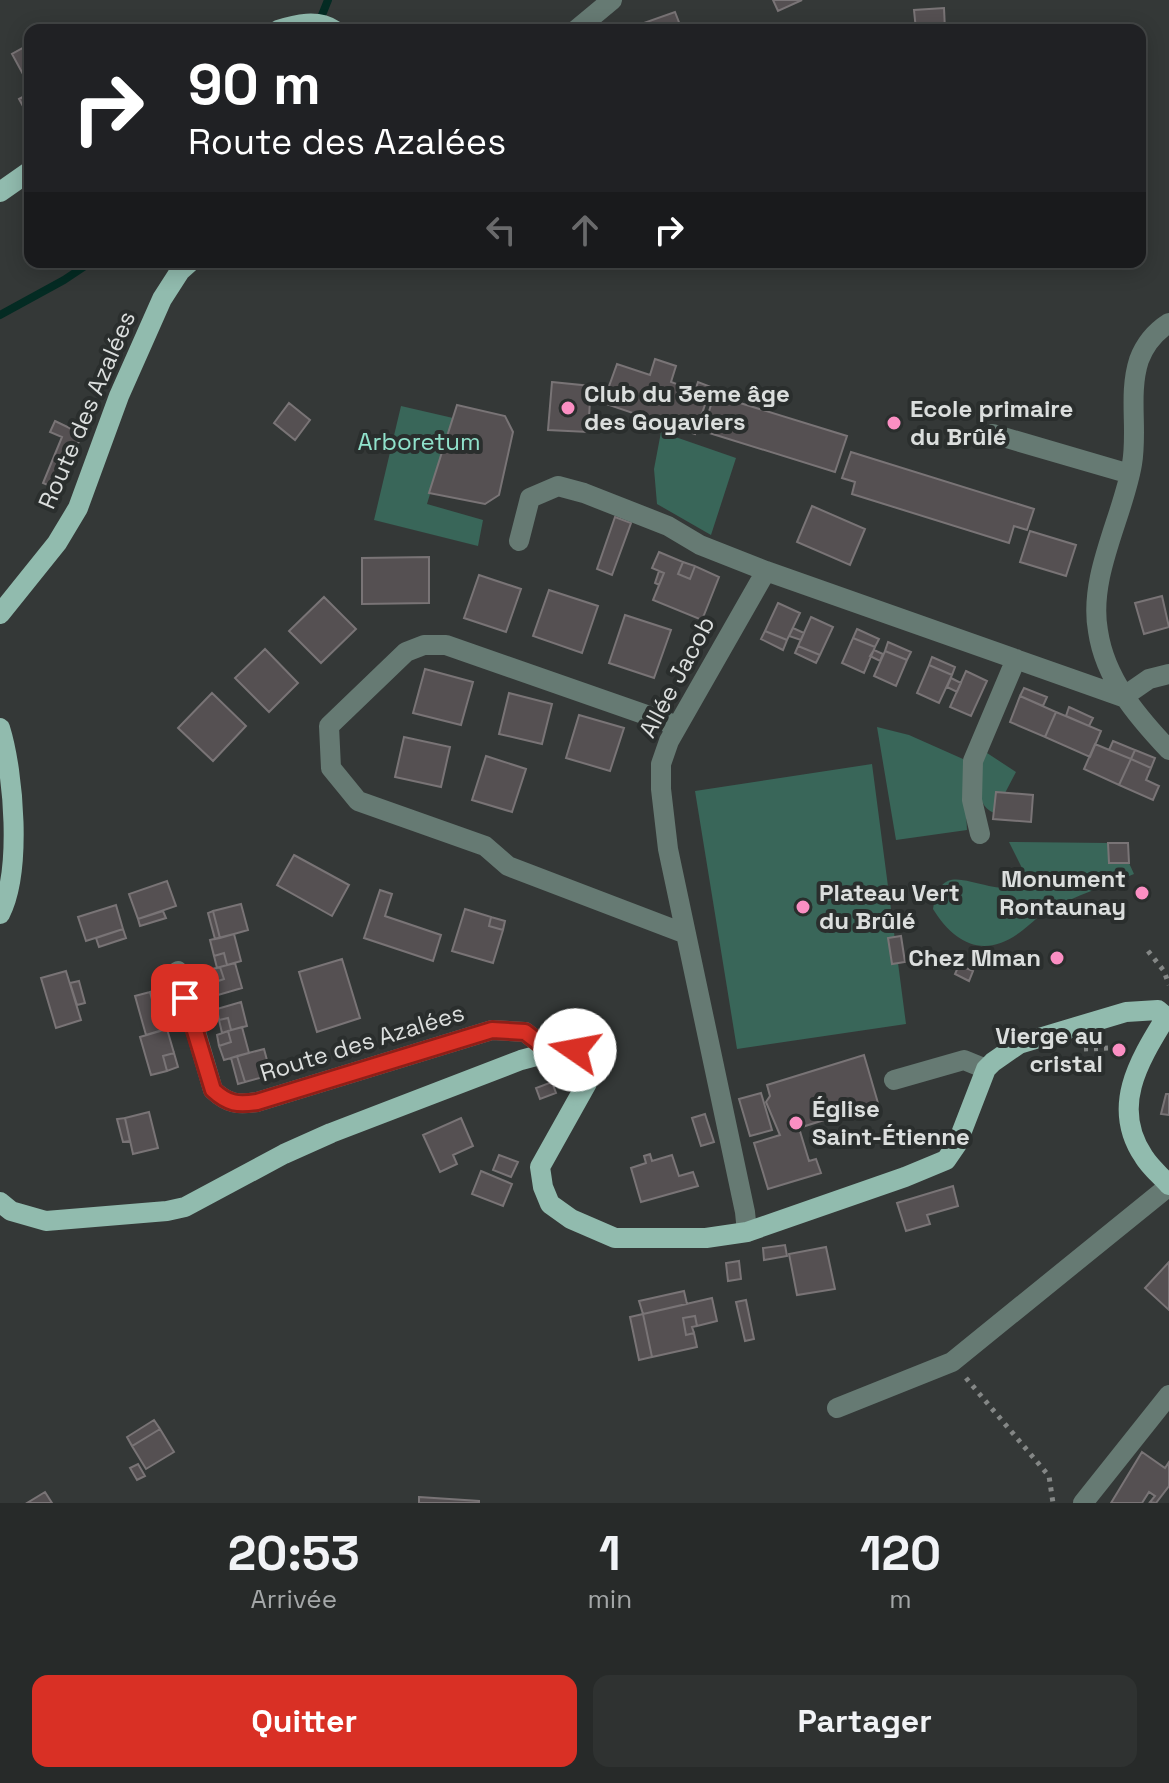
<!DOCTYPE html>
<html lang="fr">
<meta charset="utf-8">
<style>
body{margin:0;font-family:"Space Grotesk",sans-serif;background:#2f3231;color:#f1f3f6;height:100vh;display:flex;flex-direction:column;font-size:30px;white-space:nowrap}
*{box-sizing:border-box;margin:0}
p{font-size:26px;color:#a4a7a8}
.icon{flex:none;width:44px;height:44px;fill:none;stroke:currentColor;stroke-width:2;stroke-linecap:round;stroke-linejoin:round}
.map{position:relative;height:1503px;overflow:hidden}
.drawer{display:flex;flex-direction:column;background:#272a29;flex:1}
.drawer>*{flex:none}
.guide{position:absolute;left:24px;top:24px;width:1122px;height:244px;border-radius:16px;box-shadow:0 4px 20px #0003,0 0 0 2px #434646;background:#202124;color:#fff;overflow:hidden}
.pin{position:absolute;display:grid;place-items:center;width:68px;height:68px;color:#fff;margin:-34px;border-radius:16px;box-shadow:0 4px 12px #0006}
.me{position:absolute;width:88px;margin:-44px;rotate:282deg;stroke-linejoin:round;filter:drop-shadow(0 0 6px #0008)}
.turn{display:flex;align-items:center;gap:28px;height:168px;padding:0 32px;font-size:36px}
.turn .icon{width:104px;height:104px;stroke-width:2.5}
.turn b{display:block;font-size:56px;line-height:68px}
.lanes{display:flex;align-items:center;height:76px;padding:0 32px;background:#0003;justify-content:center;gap:40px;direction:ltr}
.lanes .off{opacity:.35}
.eta{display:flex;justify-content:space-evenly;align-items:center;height:136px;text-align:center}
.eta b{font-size:48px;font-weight:800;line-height:56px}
.action{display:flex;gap:16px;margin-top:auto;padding:16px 32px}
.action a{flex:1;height:92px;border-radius:16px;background:#d93025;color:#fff;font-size:32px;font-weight:800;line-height:92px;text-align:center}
.action a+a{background:#2f3231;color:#f1f3f6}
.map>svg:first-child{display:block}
.green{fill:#396659}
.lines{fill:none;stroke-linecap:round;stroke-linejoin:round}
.stream{stroke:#042b23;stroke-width:8}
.building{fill:#555052;stroke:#797476;stroke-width:2}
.path{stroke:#848786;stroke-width:5;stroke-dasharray:4 6;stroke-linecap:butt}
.minor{stroke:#667a73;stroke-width:20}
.major{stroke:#91bbae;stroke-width:20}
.route-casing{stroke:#8d1f18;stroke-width:20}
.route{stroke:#d93025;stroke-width:14}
.poi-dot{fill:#fb8fc3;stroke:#2a2e2d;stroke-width:3}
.labels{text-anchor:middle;stroke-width:8;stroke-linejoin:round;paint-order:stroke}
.poi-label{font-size:24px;font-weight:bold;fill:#dbdedd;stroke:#2a2e2d;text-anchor:start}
.street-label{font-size:24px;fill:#dbdedd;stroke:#2a2e2d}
.park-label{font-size:24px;fill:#90e2cb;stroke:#2a2e2d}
</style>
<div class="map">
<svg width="1169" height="1503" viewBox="0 0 1169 1503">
<rect width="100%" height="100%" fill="#343837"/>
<path class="green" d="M 401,406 L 453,418 L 427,504 L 483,520 L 478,546 L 374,520 Z
M 661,432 L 736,458 L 711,535 L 657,504 L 654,469 Z
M 877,727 L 909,735 L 963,759 L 967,830 L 896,840 Z
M 984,751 L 1016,772 L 1005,793 L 996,792 L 994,813 C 971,804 982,771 984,751 Z
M 872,764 L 906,1024 L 737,1049 L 695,791 Z
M 1009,842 L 1108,843 L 1110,863 L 1129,863 L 1134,874 C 1105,886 1076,896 1048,910 C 1038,916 1029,926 1019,933 C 983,959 954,943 933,909 C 940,868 959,880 989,886 C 1003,889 1019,889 1033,890 Z"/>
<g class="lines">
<path class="stream" d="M 318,25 L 328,0
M 0,315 L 64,280 L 91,262"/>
</g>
<path class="building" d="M 773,0 L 802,0 L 778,11 Z
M 944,8 L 945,30 L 916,30 L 914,10 Z
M 675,12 L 682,30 L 640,30 L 638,25 Z
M 30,44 L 30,87 L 12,54 Z
M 30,93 L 30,119 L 19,99 Z
M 655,359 L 676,366 L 671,382 L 695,391 L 698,382 L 711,387 L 695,434 L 603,403 L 617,364 L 650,375 Z
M 552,382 L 591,386 L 588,432 L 548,430 Z
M 714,395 L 847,436 L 835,472 L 703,431 Z
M 289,403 L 310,420 L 295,440 L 274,423 Z
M 457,405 L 505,416 L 513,432 L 499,495 L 485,504 L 429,493 Z
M 55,421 L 82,434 L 59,490 L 43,483 L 62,437 L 50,432 Z
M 851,452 L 1034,509 L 1027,530 L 1014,526 L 1009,543 L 852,494 L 855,482 L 842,478 Z
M 812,506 L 865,529 L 850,565 L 797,542 Z
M 615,517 L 631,523 L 612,575 L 597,569 Z
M 1030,531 L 1076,545 L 1066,576 L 1020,562 Z
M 659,552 L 683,562 L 678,574 L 690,579 L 695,566 L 719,577 L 702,620 L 653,600 L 664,573 L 652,568 Z
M 429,557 L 429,603 L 362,604 L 362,558 Z
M 683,562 L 695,566 L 690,579 L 678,574 Z
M 659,571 L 664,573 L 659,585 L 655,583 Z
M 479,575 L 521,589 L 506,632 L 464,618 Z
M 549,590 L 598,606 L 582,653 L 533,636 Z
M 1162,596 L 1169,627 L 1144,634 L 1135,603 Z
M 324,597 L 356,629 L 321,663 L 289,631 Z
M 778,603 L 800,613 L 787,640 L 765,631 Z
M 625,615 L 671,630 L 654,678 L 609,663 Z
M 811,617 L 833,627 L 820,655 L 798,646 Z
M 793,628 L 804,633 L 801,640 L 789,636 Z
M 857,629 L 879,639 L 875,647 L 853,638 Z
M 765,631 L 787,640 L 783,650 L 761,639 Z
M 853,638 L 875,647 L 864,673 L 842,663 Z
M 888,642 L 911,652 L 907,660 L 885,651 Z
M 798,646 L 820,655 L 816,663 L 795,653 Z
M 265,649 L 298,683 L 269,712 L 235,678 Z
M 874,650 L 883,654 L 880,661 L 870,656 Z
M 885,651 L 907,660 L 896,686 L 874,676 Z
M 932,657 L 955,667 L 952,675 L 929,665 Z
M 929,665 L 952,675 L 939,703 L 917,693 Z
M 425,669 L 473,682 L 461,725 L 413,713 Z
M 966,671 L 987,681 L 971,716 L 950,707 Z
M 951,678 L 961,683 L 957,692 L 947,687 Z
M 1024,688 L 1047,697 L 1043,706 L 1020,696 Z
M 212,693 L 246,726 L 213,761 L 178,728 Z
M 509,693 L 552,704 L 542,744 L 499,734 Z
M 1020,696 L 1056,712 L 1045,737 L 1010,722 Z
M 1069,707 L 1093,718 L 1089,726 L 1066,716 Z
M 1056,712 L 1101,731 L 1090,757 L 1045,737 Z
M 579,715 L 624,728 L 610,771 L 566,758 Z
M 404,737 L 450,747 L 441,787 L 395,777 Z
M 1113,741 L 1135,750 L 1131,759 L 1109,750 Z
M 1095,744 L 1131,759 L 1119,785 L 1084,769 Z
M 1135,750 L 1155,758 L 1151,768 L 1131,759 Z
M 486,756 L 526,769 L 512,812 L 472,800 Z
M 1131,759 L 1151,768 L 1146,780 L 1159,786 L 1153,800 L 1119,785 Z
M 996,792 L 1033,795 L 1031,822 L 993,819 Z
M 1108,843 L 1128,843 L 1129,863 L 1109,863 Z
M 294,855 L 349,885 L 332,916 L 277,885 Z
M 167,881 L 176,906 L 138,919 L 129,894 Z
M 380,890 L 392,894 L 385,916 L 441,935 L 433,961 L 364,938 Z
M 241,904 L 248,930 L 220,938 L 213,911 Z
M 116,905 L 123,929 L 86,941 L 78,917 Z
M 465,909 L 491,917 L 489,926 L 503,930 L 493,963 L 452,951 Z
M 163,911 L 166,918 L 140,926 L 138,919 Z
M 213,911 L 220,938 L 215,939 L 208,913 Z
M 491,917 L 505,921 L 503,930 L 489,926 Z
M 123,929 L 126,938 L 99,947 L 96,938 Z
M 234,934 L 241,961 L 227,965 L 224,953 L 214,956 L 210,940 Z
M 901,936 L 905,962 L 892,964 L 888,938 Z
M 224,953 L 227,965 L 217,968 L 214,956 Z
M 342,959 L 360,1018 L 317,1032 L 299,972 Z
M 235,963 L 242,988 L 218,995 L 215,982 L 224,979 L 220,967 Z
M 959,965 L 973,971 L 969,981 L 955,974 Z
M 220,967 L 224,979 L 215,982 L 212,969 Z
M 66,971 L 81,1020 L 56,1028 L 41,978 Z
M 79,981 L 85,1003 L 77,1005 L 70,983 Z
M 160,989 L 165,1004 L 154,1007 L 150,992 Z
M 150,992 L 154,1007 L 165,1004 L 172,1027 L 146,1035 L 135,996 Z
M 241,1002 L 247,1026 L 231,1030 L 228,1018 L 219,1020 L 217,1009 Z
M 228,1018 L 231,1030 L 222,1033 L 219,1020 Z
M 242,1027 L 249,1053 L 224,1060 L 219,1046 L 231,1042 L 228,1031 Z
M 167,1029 L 174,1053 L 163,1056 L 167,1071 L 151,1075 L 140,1037 Z
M 228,1031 L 231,1042 L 219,1046 L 217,1035 Z
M 264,1049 L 271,1075 L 245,1082 L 237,1056 Z
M 174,1053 L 178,1067 L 167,1071 L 163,1056 Z
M 864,1055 L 878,1103 L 799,1128 L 809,1161 L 816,1159 L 821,1173 L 768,1189 L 754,1143 L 780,1135 L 766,1102 L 770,1096 L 767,1085 Z
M 237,1056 L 245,1082 L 238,1084 L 231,1058 Z
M 552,1082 L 556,1093 L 540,1099 L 536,1088 Z
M 761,1093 L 772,1130 L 750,1136 L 739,1099 Z
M 1166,1094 L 1169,1094 L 1169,1115 L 1161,1114 Z
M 149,1112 L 158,1148 L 133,1154 L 125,1118 Z
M 705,1114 L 714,1142 L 701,1146 L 692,1118 Z
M 125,1118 L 130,1141 L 123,1142 L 117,1119 Z
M 461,1118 L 473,1146 L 453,1155 L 457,1164 L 440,1172 L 423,1135 Z
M 650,1154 L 652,1161 L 672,1155 L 679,1176 L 693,1172 L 698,1186 L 641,1202 L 631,1168 L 646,1163 L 644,1156 Z
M 499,1155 L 518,1162 L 511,1177 L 493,1170 Z
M 481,1171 L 512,1184 L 503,1206 L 472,1194 Z
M 953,1186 L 958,1206 L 927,1215 L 930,1224 L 906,1231 L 897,1203 Z
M 785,1245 L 787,1256 L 764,1260 L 763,1248 Z
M 826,1247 L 835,1289 L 797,1295 L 789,1254 Z
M 739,1261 L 741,1279 L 728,1281 L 726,1263 Z
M 1169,1262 L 1169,1310 L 1145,1288 Z
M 684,1291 L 687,1304 L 643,1314 L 639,1301 Z
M 712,1298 L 717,1321 L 697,1326 L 695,1316 L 683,1318 L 686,1335 L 694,1333 L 697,1347 L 652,1357 L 643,1314 Z
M 746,1300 L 754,1339 L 745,1341 L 736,1302 Z
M 643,1314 L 652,1357 L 639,1360 L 630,1317 Z
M 695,1316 L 697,1326 L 692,1327 L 694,1333 L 686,1335 L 683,1318 Z
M 154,1420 L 160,1429 L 132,1446 L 127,1437 Z
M 160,1429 L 174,1452 L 146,1469 L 132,1446 Z
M 1142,1452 L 1165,1468 L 1169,1462 L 1169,1486 L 1156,1503 L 1150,1502 L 1155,1496 L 1149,1492 L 1142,1503 L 1111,1503 Z
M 138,1464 L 145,1476 L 137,1480 L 130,1468 Z
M 45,1492 L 52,1503 L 27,1503 Z
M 419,1497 L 479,1501 L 479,1503 L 419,1503 Z"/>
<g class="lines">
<path class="path" d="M 1148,951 L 1164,971 L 1169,985
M 1084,1049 L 1111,1048
M 966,1378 L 1049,1476 L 1053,1503"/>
<path class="minor" d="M 576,30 L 612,0
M 1169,323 C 1155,332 1145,344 1139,360 C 1128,394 1138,430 1132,464 C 1123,517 1088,576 1098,631 C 1105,679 1137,716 1169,750
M 993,434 L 1130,474
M 519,541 L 530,498 L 558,486 L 584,493 L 668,526 L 700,545 L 766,571 L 1123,697
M 1123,697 L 1149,679 L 1169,674
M 675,725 L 446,645 L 424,645 L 406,652 L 329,726 L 331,768 L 358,801 L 485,846 L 508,866 L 686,934
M 980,834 L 972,800 L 973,761 L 1016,659
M 178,971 L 213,1090 C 228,1104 238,1105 257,1102 L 492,1030 L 525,1032 L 551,1052
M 894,1080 L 964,1060 L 986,1069
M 747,1232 L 745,1212 L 668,849 L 661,789 L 661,764 L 669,741 L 766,571
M 837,1408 L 952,1362 L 1169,1186
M 1083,1503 L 1169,1395"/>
<path class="major" d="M 278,30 C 296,24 318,19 334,30
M 0,192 L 30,171
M 0,614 L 57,543 L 78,508 L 119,396 L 162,299 L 180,271 L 190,262
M 0,728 C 14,773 22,872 0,914
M 0,1202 L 11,1211 L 46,1221 L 167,1211 L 185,1207 L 284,1154 L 331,1133 L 521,1060 L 551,1052 L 575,1050 L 583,1059 L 587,1083 L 540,1167 L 543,1187 L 550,1204 L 571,1219 L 615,1238 L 706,1238 L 747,1232 L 905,1177 L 946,1160 L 957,1144 L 986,1069 L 993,1062 L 1019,1044 L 1126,1012 L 1158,1010 L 1166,1017 C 1139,1061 1110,1107 1144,1157 C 1150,1167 1161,1176 1169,1185"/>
</g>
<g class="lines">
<g class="route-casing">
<path id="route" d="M 185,998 L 213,1090 C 228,1104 238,1105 257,1102 L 492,1030 L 525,1032 L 551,1052 L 575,1050"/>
</g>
<use href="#route" class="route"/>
</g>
<g class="poi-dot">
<circle cx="568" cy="408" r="8"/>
<circle cx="894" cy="423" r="8"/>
<circle cx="1142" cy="893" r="8"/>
<circle cx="803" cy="907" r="8"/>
<circle cx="1057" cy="958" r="8"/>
<circle cx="1119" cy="1050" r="8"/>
<circle cx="796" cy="1123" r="8"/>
</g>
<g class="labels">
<g class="poi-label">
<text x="584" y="402">Club du 3eme âge<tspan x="584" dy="28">des Goyaviers</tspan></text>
<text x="910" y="417">Ecole primaire<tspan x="910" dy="28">du Brûlé</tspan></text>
<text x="1126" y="887" text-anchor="end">Monument<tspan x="1126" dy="28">Rontaunay</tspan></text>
<text x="819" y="901">Plateau Vert<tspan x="819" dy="28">du Brûlé</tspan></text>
<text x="1041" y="966" text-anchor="end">Chez Mman</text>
<text x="1103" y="1044" text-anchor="end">Vierge au<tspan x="1103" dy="28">cristal</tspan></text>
<text x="812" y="1117">Église<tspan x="812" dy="28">Saint-Étienne</tspan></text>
</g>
<g class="street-label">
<text transform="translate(87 410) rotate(-67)" y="8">Route des Azalées</text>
<text transform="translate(677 677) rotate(-62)" y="8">Allée Jacob</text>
<text transform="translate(362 1043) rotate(-17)" y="8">Route des Azalées</text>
</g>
<g class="park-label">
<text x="419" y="450">Arboretum</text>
</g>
</g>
</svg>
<div class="pin" style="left:185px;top:998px;background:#d93025"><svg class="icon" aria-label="arrive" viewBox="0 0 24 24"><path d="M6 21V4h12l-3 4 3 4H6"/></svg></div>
<svg class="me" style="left:575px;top:1050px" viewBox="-20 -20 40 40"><circle r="19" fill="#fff"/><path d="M0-13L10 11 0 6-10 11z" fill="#d93025"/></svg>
<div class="guide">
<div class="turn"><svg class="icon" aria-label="right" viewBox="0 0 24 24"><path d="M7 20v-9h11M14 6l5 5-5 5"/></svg><div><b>90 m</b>Route des Azalées</div></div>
<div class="lanes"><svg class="icon off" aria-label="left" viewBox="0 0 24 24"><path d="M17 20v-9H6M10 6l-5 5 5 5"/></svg><svg class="icon off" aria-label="ahead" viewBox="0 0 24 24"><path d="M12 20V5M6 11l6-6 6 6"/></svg><svg class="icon" aria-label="right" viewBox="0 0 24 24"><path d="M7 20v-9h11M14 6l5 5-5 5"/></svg></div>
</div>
</div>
<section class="drawer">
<div class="eta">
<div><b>20:53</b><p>Arrivée</p></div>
<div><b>1</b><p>min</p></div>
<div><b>120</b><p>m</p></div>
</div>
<div class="action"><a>Quitter</a><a>Partager</a></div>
</section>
